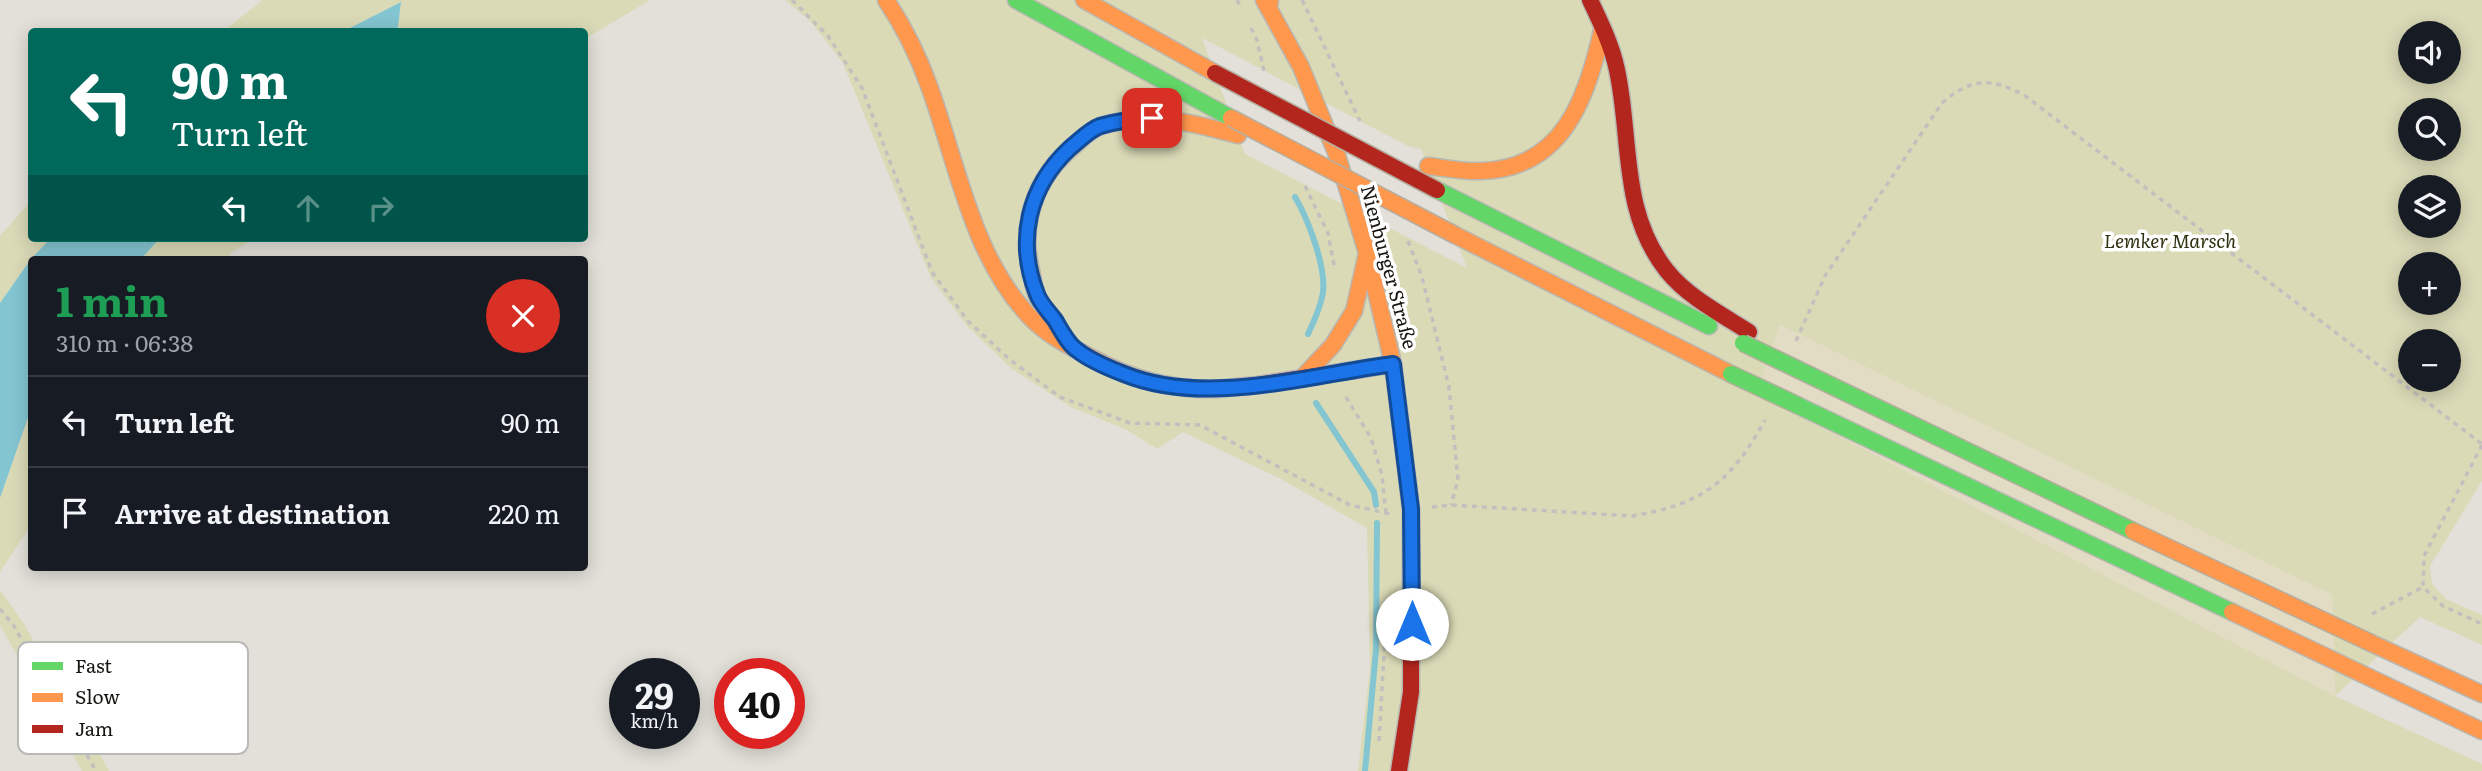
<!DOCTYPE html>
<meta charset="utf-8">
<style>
body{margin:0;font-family:Literata,serif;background:#20242c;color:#f1f3f6;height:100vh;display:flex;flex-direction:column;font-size:26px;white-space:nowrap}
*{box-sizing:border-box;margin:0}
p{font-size:23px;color:#9ea1a6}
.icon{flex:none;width:38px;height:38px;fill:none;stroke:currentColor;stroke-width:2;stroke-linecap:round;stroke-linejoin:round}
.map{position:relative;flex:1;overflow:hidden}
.drawer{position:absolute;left:28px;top:256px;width:560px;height:315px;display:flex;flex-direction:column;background:#171b24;border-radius:7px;box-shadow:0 4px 18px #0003}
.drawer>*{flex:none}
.banner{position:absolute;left:28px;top:28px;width:560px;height:214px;border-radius:7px;box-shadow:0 4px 18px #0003;background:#00695c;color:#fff;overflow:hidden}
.fabs{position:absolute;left:2398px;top:21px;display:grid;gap:14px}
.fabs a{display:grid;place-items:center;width:63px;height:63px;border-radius:50%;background:#171b24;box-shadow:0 4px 18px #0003;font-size:35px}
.speed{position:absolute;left:609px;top:658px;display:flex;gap:14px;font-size:35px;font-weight:700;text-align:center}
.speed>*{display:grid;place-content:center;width:91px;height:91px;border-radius:50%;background:#171b24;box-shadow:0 4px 18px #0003;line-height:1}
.speed small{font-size:18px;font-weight:400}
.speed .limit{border:10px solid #d22;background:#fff;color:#111}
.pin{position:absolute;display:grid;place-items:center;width:60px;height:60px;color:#fff;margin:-30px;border-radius:14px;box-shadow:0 4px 10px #0006}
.me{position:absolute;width:77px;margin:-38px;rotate:0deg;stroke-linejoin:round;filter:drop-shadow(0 0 5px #0008)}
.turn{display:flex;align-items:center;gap:24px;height:147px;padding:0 28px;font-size:32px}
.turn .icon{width:91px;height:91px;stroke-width:2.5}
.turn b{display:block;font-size:49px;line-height:60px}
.lanes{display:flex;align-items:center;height:66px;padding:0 28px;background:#0003;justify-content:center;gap:35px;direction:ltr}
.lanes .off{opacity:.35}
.round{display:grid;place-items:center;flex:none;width:74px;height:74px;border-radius:37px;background:#20242c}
.summary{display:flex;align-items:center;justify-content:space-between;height:119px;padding:0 28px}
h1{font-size:42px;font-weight:700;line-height:52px;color:#1e9e55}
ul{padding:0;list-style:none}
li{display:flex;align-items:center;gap:21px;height:91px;padding:0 28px;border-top:2px solid #363941}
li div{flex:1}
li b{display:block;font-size:26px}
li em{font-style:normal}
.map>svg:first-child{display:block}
.green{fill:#dadab7;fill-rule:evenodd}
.sand{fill:#e3dcc4}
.water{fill:#83c5d1}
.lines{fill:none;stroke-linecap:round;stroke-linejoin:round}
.stream{stroke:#83c5d1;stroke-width:6}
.fast-casing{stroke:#b8b7b1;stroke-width:19}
.slow-casing{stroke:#b8b7b1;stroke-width:19}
.jam-casing{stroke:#b8b7b1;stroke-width:19}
.path{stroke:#c1c0be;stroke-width:3.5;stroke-dasharray:5 5;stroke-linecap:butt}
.fast{stroke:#63d668;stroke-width:16}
.slow{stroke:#ff974d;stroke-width:16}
.jam{stroke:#b3261e;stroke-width:16}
.fast-bridge-casing{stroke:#b4aea0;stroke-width:19;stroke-linecap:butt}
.slow-bridge-casing{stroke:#b4aea0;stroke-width:19;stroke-linecap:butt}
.jam-bridge-casing{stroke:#b4aea0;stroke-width:19;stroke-linecap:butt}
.fast-bridge{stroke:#63d668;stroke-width:16}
.slow-bridge{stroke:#ff974d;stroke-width:16}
.jam-bridge{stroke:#b3261e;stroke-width:16}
.route-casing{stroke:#114b97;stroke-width:18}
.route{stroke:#1a73e8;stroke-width:12}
.labels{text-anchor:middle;stroke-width:7;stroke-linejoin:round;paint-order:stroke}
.park-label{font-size:19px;font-style:italic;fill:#303111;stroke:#fff}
.street-label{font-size:19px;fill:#181611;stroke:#fff}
.key{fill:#fff;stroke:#bab9b8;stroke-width:2}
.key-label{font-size:19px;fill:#181611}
</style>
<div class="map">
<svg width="2482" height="771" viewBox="0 0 2482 771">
<rect width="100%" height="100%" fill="#e2e0d8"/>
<path class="green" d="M 263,0 L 650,0 L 585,39 L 584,32 L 391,31 L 398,27 L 401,2 L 344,31 L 222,32 Z
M 785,0 L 2482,0 L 2482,481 L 2430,566 L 2432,584 L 2446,599 L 2482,615 L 2482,645 L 2420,617 L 2335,696 L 2482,764 L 2482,771 L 1358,771 L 1370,669 L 1367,528 L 1279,478 L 1183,432 L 1157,449 L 1127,430 L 1071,407 L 1012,369 L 967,326 L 931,278 L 843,63 L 811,22 ZM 2410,33 L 2448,33 L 2448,72 L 2410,72 ZM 1202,38 L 1408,146 L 1421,149 L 1467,268 L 1245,154 ZM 2410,110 L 2448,110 L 2448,149 L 2410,149 ZM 2410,187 L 2448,187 L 2448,226 L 2410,226 ZM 2410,264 L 2448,264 L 2448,303 L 2410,303 ZM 1780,325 L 2332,595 L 2335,696 L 1757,393 ZM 2410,341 L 2448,341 L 2448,380 L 2410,380 Z
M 31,201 L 32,238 L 51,238 L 31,259 L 0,303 L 0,236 Z
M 160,238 L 255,238 L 232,252 L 226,259 L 141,259 Z
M 31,409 L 31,525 L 0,572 L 0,498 Z
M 0,590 L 24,624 L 109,771 L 82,771 L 0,625 Z"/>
<path class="sand" d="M 1780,325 L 2332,595 L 2335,696 L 1757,393 Z"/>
<path class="water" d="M 401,2 L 398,27 L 391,31 L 344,31 Z
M 51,238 L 160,238 L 141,259 L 32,259 L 31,409 L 0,498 L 0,303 L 31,259 Z"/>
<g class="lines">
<path class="stream" d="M 1295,197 C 1308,219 1326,266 1323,292 C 1321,307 1314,321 1308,334
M 1316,403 L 1374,492 L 1376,505
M 1365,771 L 1376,650 L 1377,523"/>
<g class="fast-casing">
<path id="fast" d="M 1016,0 L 1231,118
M 1437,190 L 1709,326
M 1799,406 L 2232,612"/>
</g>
<g class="slow-casing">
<path id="slow" d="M 886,0 C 904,27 918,55 929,86 C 958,164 972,261 1035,322 C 1052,338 1073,348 1094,359 C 1133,380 1172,390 1216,389
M 1084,0 L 1215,73
M 1264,0 L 1301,67 L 1337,155 L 1367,253 L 1393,364 L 1411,509 L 1411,583
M 1269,8 L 1270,0
M 1428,166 C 1446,168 1463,172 1481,171 C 1563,169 1587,98 1602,30
M 1455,235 L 1731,374
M 1056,322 C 1050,314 1041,305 1037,296 C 1034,290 1033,281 1032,275 C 1019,225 1034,178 1075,145 C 1082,139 1091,129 1101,126 C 1150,111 1190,122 1238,135
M 1302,378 L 1333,345 L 1354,311 L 1367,253
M 2232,612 L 2482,731
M 2371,643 L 2482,694"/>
</g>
<g class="jam-casing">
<path id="jam" d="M 1590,0 C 1601,23 1612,46 1617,70 C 1632,140 1620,212 1667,271 C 1688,297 1721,314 1749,332
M 1216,389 L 1258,385 L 1393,364
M 1399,771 L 1411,692 L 1411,583"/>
</g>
<path class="path" d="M 792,0 L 828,36 L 862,88 L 932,272 L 968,321 L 1009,359 L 1060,397 L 1130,423 L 1200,425 L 1350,505 L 1390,514
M 1237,0 L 1242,9
M 1302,0 L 1360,121
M 1251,28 L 1257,40 L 1264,71
M 1305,186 L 1328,233 L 1335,270
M 1408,241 L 1422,277 L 1449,387 L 1458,480 L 1451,505
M 1796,341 L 1825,276 L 1942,103 C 1972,77 1991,78 2024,95 L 2482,444
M 1346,397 L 1371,438 L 1382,475 L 1386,514
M 2482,445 L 2424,556 L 2423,587 L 2443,606 L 2482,624
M 1432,507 L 1451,505 L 1632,516 C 1703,504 1731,482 1765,420
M 0,609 L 14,626 L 96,771
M 2372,614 L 2423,587
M 1379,741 L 1386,619"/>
<use href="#fast" class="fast"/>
<use href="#slow" class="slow"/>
<use href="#jam" class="jam"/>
<g class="fast-bridge-casing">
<path id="fast-bridge" d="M 1743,343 L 2133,531
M 1731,374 L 1799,406"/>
</g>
<g class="slow-bridge-casing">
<path id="slow-bridge" d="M 1231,118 L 1455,235
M 2133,531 L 2371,643"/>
</g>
<g class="jam-bridge-casing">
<path id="jam-bridge" d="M 1215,73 L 1437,190"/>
</g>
<use href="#fast-bridge" class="fast-bridge"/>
<use href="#slow-bridge" class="slow-bridge"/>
<use href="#jam-bridge" class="jam-bridge"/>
</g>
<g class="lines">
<g class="route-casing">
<path id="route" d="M 1152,118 C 1135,119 1117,121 1100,126 C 1089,130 1079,141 1070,148 C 1028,187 1016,241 1037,294 C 1040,303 1049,312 1055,320 C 1061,330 1068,344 1077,350 C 1088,359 1111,369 1124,374 C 1205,407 1310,375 1393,364 L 1411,509 L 1412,624"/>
</g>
<use href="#route" class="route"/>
</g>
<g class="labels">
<g class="park-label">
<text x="2170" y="248">Lemker Marsch</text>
</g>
<g class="street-label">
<text transform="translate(1389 267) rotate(75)" y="7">Nienburger Straße</text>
</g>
</g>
<rect x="18" y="642" width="230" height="112" rx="10" class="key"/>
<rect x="32" y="662" width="31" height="8" fill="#63d668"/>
<rect x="32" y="693" width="31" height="9" fill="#ff974d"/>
<rect x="32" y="725" width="31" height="8" fill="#b3261e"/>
<g class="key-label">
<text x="75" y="673">Fast</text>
<text x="75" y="704">Slow</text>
<text x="75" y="736">Jam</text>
</g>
</svg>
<div class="fabs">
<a><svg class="icon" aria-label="sound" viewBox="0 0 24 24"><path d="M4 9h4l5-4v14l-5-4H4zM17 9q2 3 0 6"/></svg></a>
<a><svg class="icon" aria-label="search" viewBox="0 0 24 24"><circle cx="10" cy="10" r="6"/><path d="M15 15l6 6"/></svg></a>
<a><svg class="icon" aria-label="layers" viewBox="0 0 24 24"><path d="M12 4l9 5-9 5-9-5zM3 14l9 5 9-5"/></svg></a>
<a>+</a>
<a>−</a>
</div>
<div class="speed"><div>29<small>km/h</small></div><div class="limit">40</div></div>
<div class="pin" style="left:1152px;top:118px;background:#d93025"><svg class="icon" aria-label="arrive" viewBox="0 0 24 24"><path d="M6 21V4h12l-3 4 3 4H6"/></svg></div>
<svg class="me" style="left:1412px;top:624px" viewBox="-20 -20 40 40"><circle r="19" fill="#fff"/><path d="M0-13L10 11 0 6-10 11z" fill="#1a73e8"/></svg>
<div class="banner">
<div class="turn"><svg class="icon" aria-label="left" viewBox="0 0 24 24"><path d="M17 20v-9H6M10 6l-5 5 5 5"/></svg><div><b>90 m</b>Turn left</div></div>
<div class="lanes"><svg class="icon" aria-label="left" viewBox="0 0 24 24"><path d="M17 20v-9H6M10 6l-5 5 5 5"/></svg><svg class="icon off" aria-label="ahead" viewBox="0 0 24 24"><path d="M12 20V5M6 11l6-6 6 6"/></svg><svg class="icon off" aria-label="right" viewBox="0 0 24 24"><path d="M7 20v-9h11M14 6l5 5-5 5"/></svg></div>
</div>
<section class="drawer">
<div class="summary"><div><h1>1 min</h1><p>310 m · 06:38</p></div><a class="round" style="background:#d93025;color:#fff"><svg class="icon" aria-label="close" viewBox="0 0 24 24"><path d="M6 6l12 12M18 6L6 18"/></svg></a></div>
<ul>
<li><svg class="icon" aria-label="left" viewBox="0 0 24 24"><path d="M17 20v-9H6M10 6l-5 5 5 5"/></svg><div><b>Turn left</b></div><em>90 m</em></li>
<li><svg class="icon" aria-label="arrive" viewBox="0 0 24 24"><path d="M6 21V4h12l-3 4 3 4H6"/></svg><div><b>Arrive at destination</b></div><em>220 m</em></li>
</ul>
</section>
</div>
